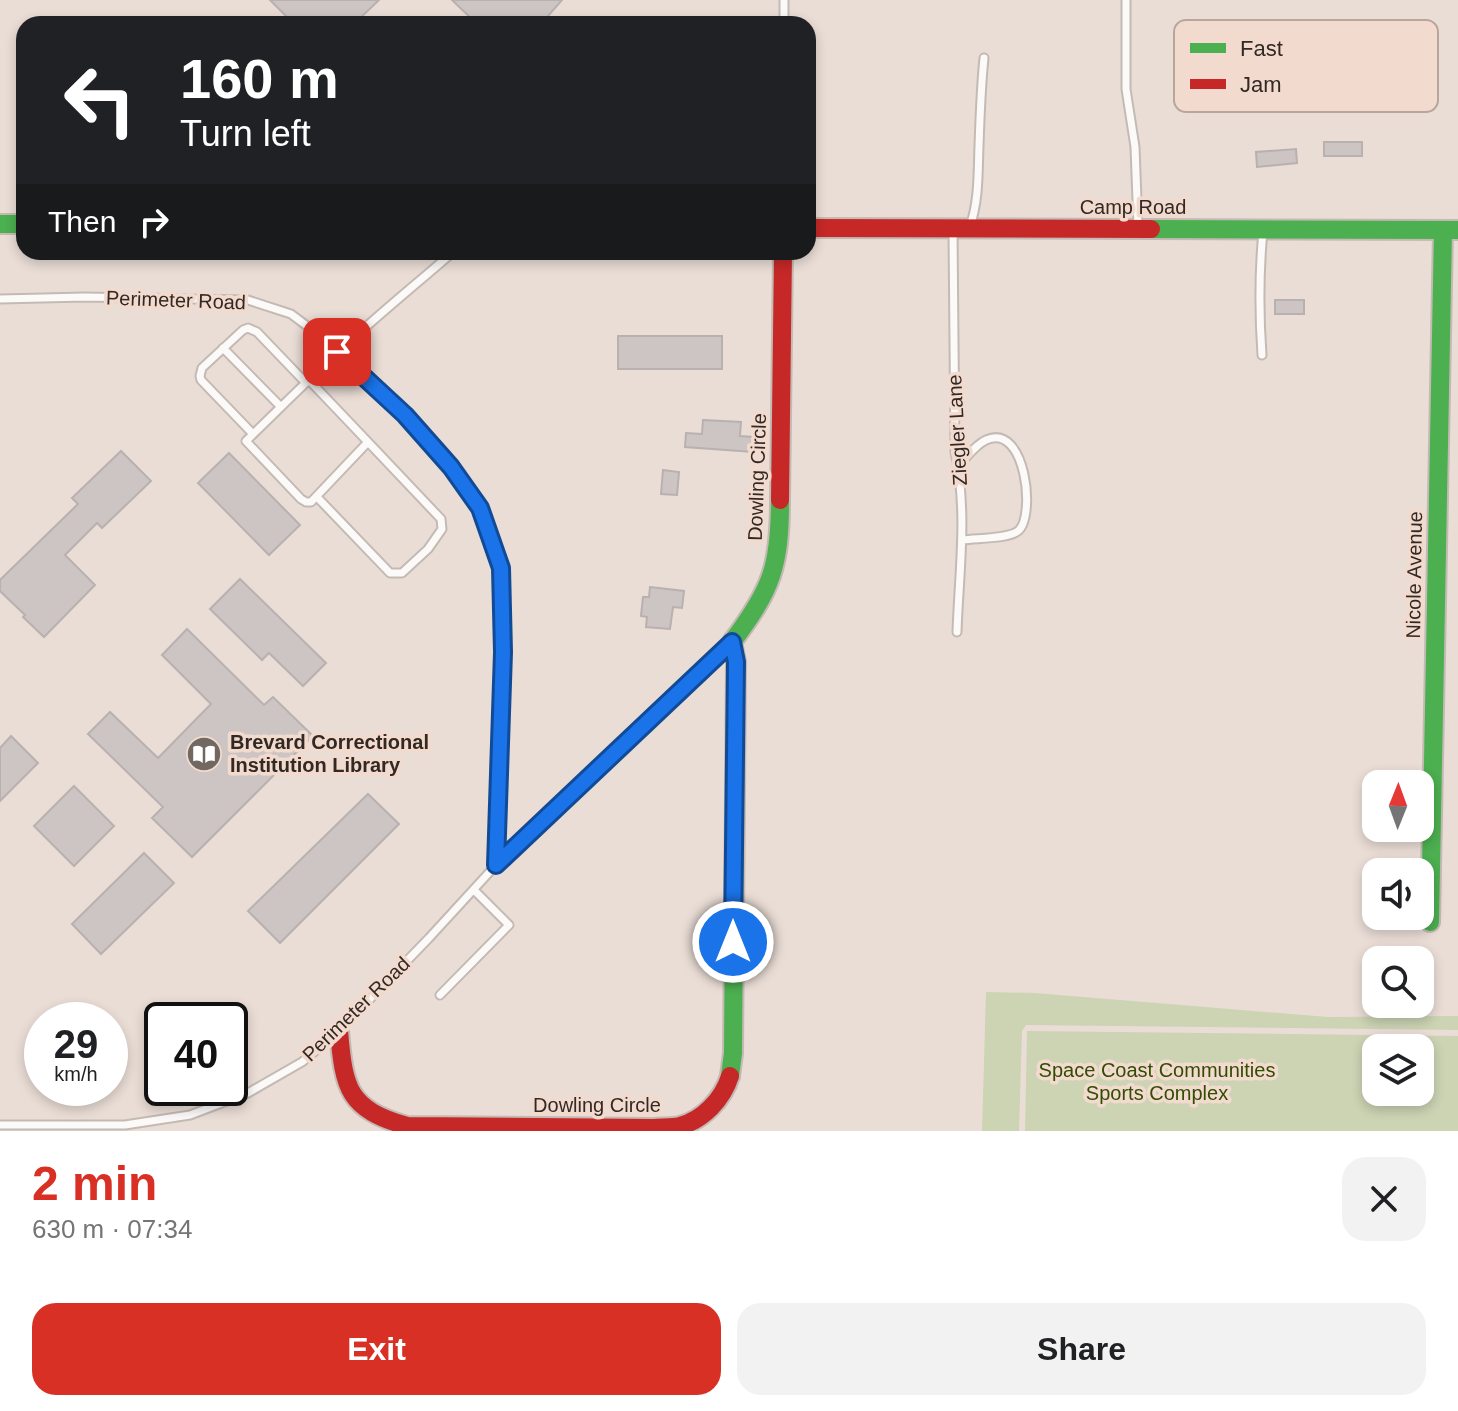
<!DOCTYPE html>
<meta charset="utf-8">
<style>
body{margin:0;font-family:Helvetica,sans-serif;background:#f2f2f2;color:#202124;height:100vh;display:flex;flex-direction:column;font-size:30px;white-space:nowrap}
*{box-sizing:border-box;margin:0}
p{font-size:26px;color:#757577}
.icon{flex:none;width:44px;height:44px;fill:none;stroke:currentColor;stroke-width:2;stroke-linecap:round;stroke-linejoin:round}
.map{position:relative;height:1131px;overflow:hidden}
.panel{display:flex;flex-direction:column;background:#fff;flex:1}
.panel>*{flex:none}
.top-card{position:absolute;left:16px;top:16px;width:800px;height:244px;border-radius:24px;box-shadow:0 4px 12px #0003;background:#202124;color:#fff;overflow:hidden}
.needle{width:52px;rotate:1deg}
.fabs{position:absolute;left:1362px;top:770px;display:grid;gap:16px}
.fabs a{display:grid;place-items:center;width:72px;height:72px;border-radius:16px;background:#fff;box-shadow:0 4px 12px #0003;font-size:40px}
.speed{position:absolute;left:24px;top:1002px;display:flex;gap:16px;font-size:40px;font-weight:700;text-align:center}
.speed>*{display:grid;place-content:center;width:104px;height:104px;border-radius:50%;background:#fff;box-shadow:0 4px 12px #0003;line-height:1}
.speed small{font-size:20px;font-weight:400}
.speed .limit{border:4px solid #111;border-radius:12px;background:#fff;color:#111}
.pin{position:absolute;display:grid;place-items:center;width:68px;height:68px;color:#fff;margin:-34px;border-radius:16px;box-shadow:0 4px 12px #0006}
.me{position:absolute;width:88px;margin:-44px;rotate:0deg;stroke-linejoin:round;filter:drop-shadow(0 0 6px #0008)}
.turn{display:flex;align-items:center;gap:28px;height:168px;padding:0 32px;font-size:36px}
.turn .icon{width:104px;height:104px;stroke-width:2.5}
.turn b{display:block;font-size:56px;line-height:68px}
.then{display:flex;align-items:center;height:76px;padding:0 32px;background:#0003;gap:16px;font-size:30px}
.round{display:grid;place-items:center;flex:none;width:84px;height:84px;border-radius:24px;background:#f2f2f2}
.summary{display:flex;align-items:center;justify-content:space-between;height:136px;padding:0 32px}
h1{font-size:48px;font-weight:800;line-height:60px;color:#d93025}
.primary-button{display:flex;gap:16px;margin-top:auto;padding:16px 32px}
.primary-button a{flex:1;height:92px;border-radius:24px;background:#d93025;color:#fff;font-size:32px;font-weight:800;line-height:92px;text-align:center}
.primary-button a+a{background:#f2f2f2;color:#202124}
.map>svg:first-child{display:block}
.green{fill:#ccd4b4;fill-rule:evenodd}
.building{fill:#cdc5c4;stroke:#b9b0b0;stroke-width:2}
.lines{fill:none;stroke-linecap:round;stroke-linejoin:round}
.lane-casing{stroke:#c4bab4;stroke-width:11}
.fast-casing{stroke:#c4bab4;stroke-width:22}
.jam-casing{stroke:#c4bab4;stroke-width:22}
.lane{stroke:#fcfaf9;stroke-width:7}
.fast{stroke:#4caf50;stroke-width:18}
.jam{stroke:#c62828;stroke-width:18}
.route-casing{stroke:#114b97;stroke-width:20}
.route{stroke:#1a73e8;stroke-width:14}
.labels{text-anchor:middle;stroke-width:7;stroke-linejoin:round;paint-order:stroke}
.street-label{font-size:20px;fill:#322924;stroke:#f2dbce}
.poi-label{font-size:20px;font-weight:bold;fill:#322924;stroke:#f2dbce;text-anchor:start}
.park-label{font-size:20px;fill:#324c03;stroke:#f2dbce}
.key{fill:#f2dbce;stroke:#b8a69b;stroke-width:2}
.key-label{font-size:22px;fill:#322924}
</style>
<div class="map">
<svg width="1458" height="1131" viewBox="0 0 1458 1131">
<rect width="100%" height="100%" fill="#eaddd6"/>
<path class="green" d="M 986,992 L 1035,993 L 1328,1017 L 1458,1016 L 1458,1030 L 1026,1025 L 1022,1031 L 1019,1131 L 982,1131 Z
M 1027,1031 L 1458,1036 L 1458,1131 L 1025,1131 ZM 1376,1048 L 1420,1048 L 1420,1092 L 1376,1092 Z"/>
<path class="building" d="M 270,0 L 379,0 L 354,24 L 294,24 Z
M 452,0 L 562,0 L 541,24 L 477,24 Z
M 1324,142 L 1362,142 L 1362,156 L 1324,156 Z
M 1296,149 L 1297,163 L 1257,167 L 1256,152 Z
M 1275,300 L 1304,300 L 1304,314 L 1275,314 Z
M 618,336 L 722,336 L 722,369 L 618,369 Z
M 703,420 L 741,422 L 740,436 L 754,437 L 753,452 L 685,447 L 686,433 L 702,434 Z
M 121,451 L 151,481 L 102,528 L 97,523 L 65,555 L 95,585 L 44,637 L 23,617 L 25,615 L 0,591 L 0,580 L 78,504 L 72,498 Z
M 229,453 L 300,525 L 269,555 L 198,483 Z
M 663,470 L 679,472 L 677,495 L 661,494 Z
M 240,579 L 326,663 L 303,686 L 269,653 L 262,660 L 210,609 Z
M 650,587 L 684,591 L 682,608 L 673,607 L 670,629 L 646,627 L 647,617 L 641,616 L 643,597 L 649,597 Z
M 187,629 L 264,705 L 273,697 L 313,736 L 192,857 L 152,818 L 163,807 L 88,734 L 110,712 L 158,758 L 211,704 L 162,655 Z
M 11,736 L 38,763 L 0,801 L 0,748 Z
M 74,786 L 114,826 L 74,866 L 34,826 Z
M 368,794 L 399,824 L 280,943 L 248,911 Z
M 144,853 L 174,883 L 101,954 L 72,924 Z"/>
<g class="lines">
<g class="lane-casing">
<path id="lane" d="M 1126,0 L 1126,89 L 1135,147 L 1138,227
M 784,24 L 784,0
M 970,226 C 979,201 978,172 979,146 C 980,116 981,87 984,58
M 953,230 L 955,452 C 968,512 959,572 957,632
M 0,299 L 85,297 L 248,300 L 291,314 L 323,338 L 405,415 L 451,467 L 480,508 L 501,568 L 503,652 L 496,865
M 223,348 L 281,407
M 1262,355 C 1259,313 1259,273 1263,231
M 309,380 L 368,442 L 311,502 L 306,502 L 301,499 L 246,441 C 276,412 305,383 336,354 C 373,319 414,286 453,252
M 253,434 L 201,380 L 200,376 L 202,368 L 243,330 L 248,328 L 257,332 L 306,383
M 958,466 C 966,458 975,445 986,440 C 1026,422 1036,517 1018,531 C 1008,539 976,538 963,540
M 317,497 L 390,573 L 402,573 L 428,549 L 442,529 L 441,519 L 368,442
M 440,995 L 509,925 L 474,890
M 0,1125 L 125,1125 L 190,1115 L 248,1093 L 302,1062 L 339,1031 L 429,938 L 496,865 L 731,643"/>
</g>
<g class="fast-casing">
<path id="fast" d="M 0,224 L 24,224
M 1151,229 L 1458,230
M 1430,922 L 1443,230
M 730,1076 L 733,1053 L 736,662 L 732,642 C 772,589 780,566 780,500"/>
</g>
<g class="jam-casing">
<path id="jam" d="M 808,228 L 1151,229
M 780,500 L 783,252
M 339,1031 C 344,1089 348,1109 407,1126 L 653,1128 C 661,1127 671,1128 680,1126 C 703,1120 723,1099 730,1076"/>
</g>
<use href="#lane" class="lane"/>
<use href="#fast" class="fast"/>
<use href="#jam" class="jam"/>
</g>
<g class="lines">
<g class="route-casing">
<path id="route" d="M 337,352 L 405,415 L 451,467 L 480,508 L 501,568 L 503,652 L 496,865 L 732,642 L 736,662 L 733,942"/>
</g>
<use href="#route" class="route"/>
</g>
<defs>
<g id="library-disc" transform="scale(1.8)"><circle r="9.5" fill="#726862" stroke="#f2dbce"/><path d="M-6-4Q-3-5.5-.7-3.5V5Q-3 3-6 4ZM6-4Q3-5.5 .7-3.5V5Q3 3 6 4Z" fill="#fff"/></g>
</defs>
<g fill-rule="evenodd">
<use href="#library-disc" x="204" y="754"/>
</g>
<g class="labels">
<g class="street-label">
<text x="1133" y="214">Camp Road</text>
<text transform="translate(176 300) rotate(2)" y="7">Perimeter Road</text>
<text transform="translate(957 430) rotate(-93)" y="7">Ziegler Lane</text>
<text transform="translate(757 477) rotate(-88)" y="7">Dowling Circle</text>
<text transform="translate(1414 575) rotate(-89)" y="7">Nicole Avenue</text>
<text transform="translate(356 1009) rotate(-44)" y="7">Perimeter Road</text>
<text x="597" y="1112">Dowling Circle</text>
</g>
<g class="poi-label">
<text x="230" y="749">Brevard Correctional<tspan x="230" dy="23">Institution Library</tspan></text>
</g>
<g class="park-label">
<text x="1157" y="1077">Space Coast Communities<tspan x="1157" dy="23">Sports Complex</tspan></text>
</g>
</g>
<rect x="1174" y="20" width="264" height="92" rx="12" class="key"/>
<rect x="1190" y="43" width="36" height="10" fill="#4caf50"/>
<rect x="1190" y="79" width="36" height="10" fill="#c62828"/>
<g class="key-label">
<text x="1240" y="56">Fast</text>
<text x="1240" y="92">Jam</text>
</g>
</svg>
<div class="fabs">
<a><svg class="needle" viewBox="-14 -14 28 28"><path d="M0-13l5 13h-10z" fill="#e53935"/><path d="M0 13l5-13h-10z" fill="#757577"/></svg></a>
<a><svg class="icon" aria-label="sound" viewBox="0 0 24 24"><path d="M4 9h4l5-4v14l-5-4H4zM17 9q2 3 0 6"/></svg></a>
<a><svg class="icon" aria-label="search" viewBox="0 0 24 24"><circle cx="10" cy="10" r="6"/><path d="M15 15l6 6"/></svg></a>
<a><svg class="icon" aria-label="layers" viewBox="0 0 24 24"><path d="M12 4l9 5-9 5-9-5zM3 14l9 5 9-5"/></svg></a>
</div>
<div class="speed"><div>29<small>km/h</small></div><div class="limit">40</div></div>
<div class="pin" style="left:337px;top:352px;background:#d93025"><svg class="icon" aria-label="arrive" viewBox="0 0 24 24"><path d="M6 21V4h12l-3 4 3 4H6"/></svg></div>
<svg class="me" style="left:733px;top:942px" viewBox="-20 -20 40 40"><circle r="17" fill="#1a73e8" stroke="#fff" stroke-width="3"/><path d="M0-11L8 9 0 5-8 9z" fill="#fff"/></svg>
<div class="top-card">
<div class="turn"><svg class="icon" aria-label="left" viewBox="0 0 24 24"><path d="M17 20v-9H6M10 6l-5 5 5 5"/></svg><div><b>160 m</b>Turn left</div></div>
<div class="then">Then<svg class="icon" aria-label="right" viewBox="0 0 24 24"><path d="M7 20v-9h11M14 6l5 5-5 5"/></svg></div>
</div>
</div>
<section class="panel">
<div class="summary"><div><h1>2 min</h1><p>630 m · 07:34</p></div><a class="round"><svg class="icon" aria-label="close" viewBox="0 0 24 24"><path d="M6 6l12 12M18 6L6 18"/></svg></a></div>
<div class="primary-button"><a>Exit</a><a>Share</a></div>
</section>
